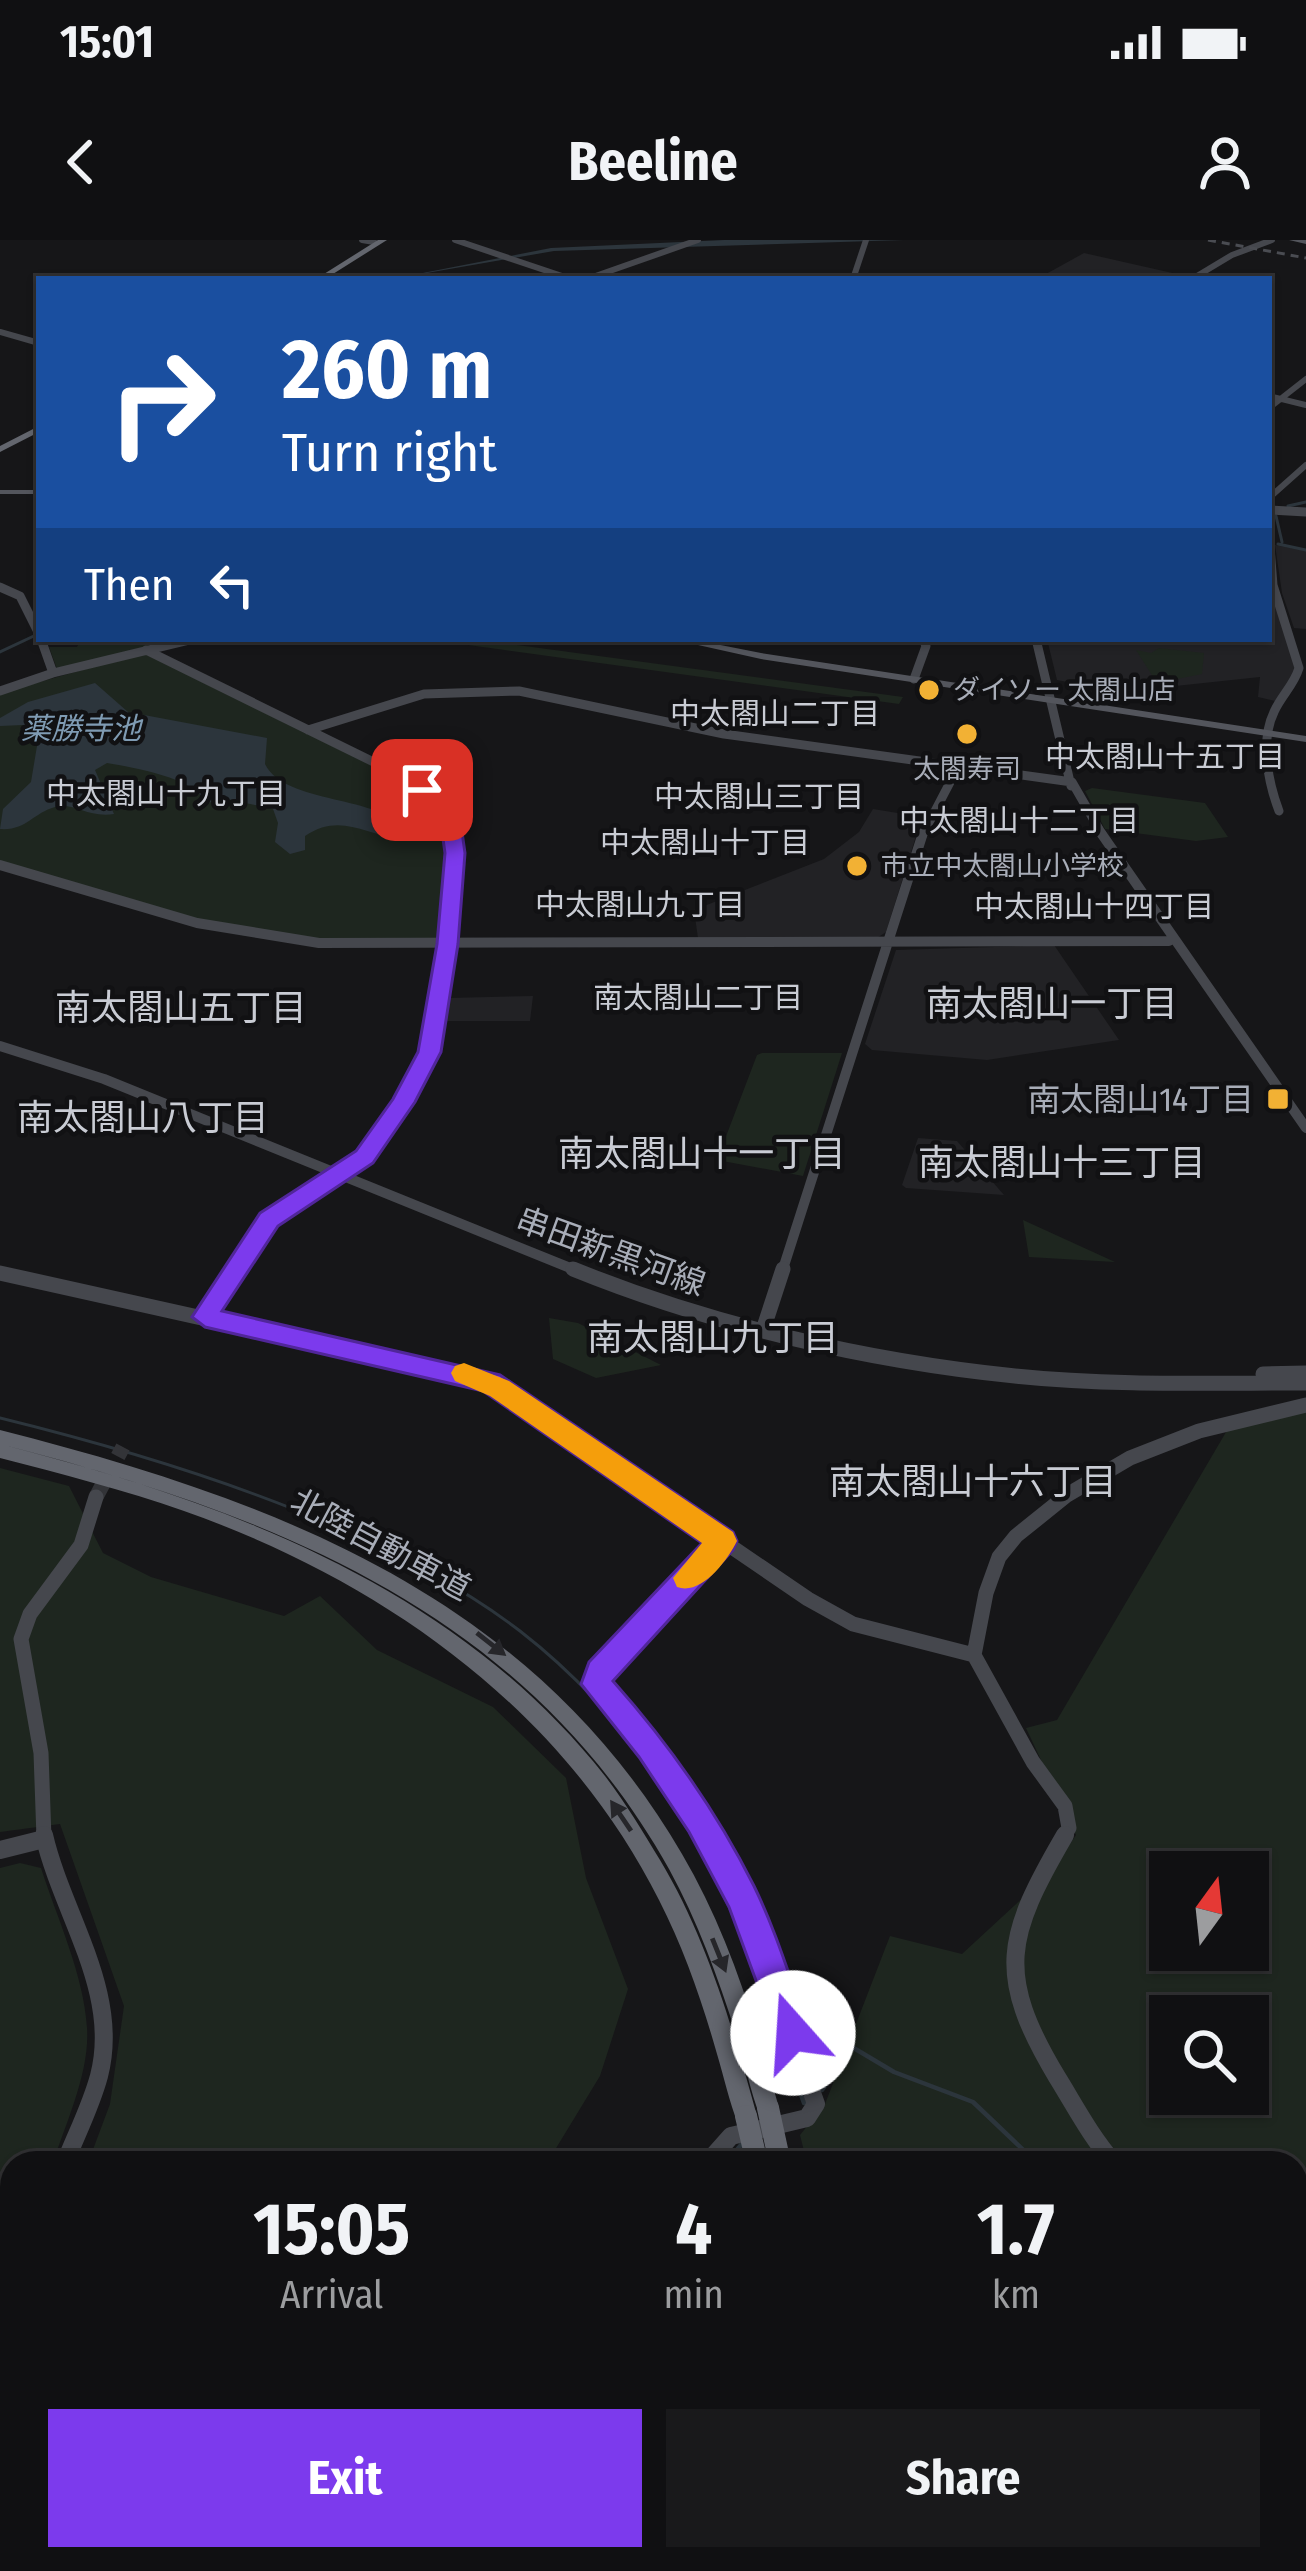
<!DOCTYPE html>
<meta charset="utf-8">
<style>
body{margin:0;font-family:"Fira Sans Condensed","Noto Sans JP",sans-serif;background:#19191b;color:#f1f3f6;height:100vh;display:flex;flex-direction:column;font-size:45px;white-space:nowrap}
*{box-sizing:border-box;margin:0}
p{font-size:39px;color:#9c9d9f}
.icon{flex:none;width:66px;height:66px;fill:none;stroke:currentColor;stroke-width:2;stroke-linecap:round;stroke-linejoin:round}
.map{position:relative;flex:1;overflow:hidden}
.drawer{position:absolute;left:0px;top:1911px;width:1308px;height:420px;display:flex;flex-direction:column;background:#101012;border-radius:36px 36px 0 0;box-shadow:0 3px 9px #0004,0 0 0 3px #303032}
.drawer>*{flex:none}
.guide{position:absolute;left:36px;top:36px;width:1236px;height:366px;border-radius:0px;box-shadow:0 3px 9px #0004,0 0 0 3px #303032;background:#1a4fa0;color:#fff;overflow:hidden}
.needle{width:78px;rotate:15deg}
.buttons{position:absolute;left:1149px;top:1611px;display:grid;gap:24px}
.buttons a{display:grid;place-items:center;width:120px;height:120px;border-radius:0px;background:#101012;box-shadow:0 3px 9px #0004,0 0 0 3px #303032;font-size:60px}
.pin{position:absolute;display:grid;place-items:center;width:102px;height:102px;color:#fff;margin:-51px;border-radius:24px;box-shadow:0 6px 18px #0006}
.me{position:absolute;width:132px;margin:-66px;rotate:341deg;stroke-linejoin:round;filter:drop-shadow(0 0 9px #0008)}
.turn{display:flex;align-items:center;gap:42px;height:252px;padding:0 48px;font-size:54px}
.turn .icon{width:156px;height:156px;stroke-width:2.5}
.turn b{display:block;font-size:84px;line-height:102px}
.then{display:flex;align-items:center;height:114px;padding:0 48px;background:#0003;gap:24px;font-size:45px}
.eta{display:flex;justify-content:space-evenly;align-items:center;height:204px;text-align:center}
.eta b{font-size:72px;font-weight:700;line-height:84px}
.cta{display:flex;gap:24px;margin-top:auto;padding:24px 48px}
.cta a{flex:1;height:138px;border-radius:0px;background:#7c3aed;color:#fff;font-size:48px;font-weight:700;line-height:138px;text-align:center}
.cta a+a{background:#19191b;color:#f1f3f6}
.status{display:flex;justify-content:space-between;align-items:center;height:84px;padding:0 60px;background:#101012;direction:ltr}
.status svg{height:33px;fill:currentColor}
header{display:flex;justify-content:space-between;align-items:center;height:156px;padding:0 48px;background:#101012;font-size:54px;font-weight:700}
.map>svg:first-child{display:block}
.built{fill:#222225}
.green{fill:#1e261f;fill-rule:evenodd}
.water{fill:#2c353c}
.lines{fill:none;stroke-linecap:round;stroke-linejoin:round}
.stream-far1{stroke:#2c353c;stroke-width:3}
.stream{stroke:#2c353c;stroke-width:4.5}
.secondary-tunnel{stroke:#333438;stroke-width:15;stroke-dasharray:15 8;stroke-linecap:butt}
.secondary-far4{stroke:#45474d;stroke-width:6}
.secondary-far3{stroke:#45474d;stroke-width:9}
.secondary-far2{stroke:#45474d;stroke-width:10}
.secondary-far1{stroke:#45474d;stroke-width:15}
.secondary{stroke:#45474d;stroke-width:18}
.primary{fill:#53555c;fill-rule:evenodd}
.highway{fill:#63666e;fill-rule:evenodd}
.rail{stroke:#4a4c52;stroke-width:3;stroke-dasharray:8 6;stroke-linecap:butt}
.highway-bridge{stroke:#63666e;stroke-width:22}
.oneway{fill:#26262a}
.route{fill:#7c3aed;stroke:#51269a;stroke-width:3}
.slow{fill:#f59e0b}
.poi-dot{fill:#f2b134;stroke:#111113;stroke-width:4.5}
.labels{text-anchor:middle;stroke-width:9;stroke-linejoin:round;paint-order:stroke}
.far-poi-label{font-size:27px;fill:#a8adb8;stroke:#111113;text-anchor:start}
.far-neighbourhood-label{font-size:30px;fill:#c9ccd4;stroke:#111113}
.far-water-label{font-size:30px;font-style:italic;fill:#7f9bb3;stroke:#111113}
.poi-label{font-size:33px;fill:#a8adb8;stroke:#111113;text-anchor:end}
.street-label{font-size:33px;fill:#a8adb8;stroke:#111113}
.neighbourhood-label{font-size:36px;fill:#c9ccd4;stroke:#111113}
</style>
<div class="status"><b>15:01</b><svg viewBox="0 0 49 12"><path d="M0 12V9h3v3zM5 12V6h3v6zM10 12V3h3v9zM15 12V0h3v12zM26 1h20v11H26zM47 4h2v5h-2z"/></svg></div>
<header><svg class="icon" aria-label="back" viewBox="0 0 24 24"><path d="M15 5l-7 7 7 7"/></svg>Beeline<svg class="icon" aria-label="person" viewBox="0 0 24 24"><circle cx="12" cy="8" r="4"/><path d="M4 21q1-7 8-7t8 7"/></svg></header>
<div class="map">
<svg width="1306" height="2331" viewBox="0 0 1306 2331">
<rect width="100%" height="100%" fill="#161618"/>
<path class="built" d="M 1084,13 L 1190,37 L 1037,39 Z
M 1275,305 L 1306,311 L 1306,389 L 1294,388 L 1282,353 Z
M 1269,341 L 1295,427 L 1292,442 L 1275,461 L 1258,457 L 1260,437 L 1119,452 L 1057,440 L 1047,399 L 1269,399 Z
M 873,569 L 922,577 L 886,692 L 877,698 L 698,698 L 694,670 L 824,619 L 859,592 Z
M 1054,705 L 1119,800 L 987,820 L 872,810 L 865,804 L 896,710 Z
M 533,756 L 530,781 L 445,781 L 449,758 Z
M 918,898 L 957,901 L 1004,955 L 906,948 L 902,945 Z"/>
<path class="green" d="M 81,399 L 161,404 L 57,429 L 49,407 L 77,407 Z
M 425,399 L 473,399 L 903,457 L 899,464 Z
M 1159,408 L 1204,413 L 1202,434 L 1157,443 L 1136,410 L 1151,413 Z
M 143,413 L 395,537 C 468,593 447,622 443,704 L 245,696 L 0,625 L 0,453 Z
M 1092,548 L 1205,563 L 1228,597 L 1196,601 L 1105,589 L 1085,551 Z
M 762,813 L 842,813 L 803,936 L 717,920 L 757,815 Z
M 1023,980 L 1115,1022 L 1029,1017 Z
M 549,1078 L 578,1083 L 661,1125 L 596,1138 L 553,1119 Z
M 1306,1170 L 1306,2331 L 906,2331 L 902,2319 L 1296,2319 L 1296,1923 L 807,1923 L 800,1895 L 825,1864 L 890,1696 L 962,1714 L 1029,1652 L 1040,1648 L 1076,1595 L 1026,1488 L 1057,1480 L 1229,1187 ZM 1170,1632 L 1248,1632 L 1248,1710 L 1170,1710 ZM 1170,1776 L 1248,1776 L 1248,1854 L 1170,1854 Z
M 0,1228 L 69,1246 L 103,1313 L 151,1337 L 284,1376 L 320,1356 L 377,1410 L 493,1467 L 566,1538 L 586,1638 L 628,1749 L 600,1836 L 547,1923 L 88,1923 L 110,1864 L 124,1766 L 60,1584 L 0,1592 Z
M 20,1623 L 41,1628 C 57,1678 84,1735 87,1788 C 90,1832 66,1882 53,1923 L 12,1923 L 12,2300 L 0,2309 L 0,1628 Z"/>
<path class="water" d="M 724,0 L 904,0 L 554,11 L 392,39 L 551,8 Z
M 95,443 L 128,472 L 267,498 L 265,524 C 285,565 380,554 409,592 C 376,608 348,567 305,596 L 305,610 L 290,614 L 275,602 L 278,583 L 273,569 L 227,559 L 207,563 C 193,537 135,528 107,523 L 95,530 L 114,574 C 87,578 74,562 55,567 C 33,573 26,591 0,589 L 3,569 L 31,542 L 38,500 L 23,485 L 0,486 L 0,478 L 28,462 Z"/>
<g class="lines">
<path class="stream-far1" d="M 1288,266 L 1306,262
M 1276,276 L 1282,302
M 1278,304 L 1306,310
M 0,412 L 36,395
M 0,1178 C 167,1219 383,1286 520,1391 C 592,1447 651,1519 696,1598"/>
<path class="stream" d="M 695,1595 L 745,1698 L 804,1863
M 822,1850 L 852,1807 L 894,1832 L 973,1862 L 1037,1923
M 726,1923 L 741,1905
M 795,2319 L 798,2331
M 616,2331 L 623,2319"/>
<path class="secondary-tunnel" d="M 96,1257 L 123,1207"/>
<path class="secondary-far4" d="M 362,0 L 374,2
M 455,0 L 571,39
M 587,39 L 698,0
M 853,39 L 866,0
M 1192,39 L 1232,15 L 1272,0
M 0,92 L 39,103
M 1269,156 L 1306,165
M 1269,168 L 1306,139
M 1269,258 L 1306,225"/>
<path class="secondary-far3" d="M 1269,270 L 1306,272
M 1269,295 L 1273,345 L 1299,428 C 1294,445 1281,456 1274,472 C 1260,501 1268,542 1279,571
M 0,347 L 20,356 L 39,394
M 41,399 L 53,433
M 1036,399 L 1071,546
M 146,410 L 400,535 L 441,571 L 453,596
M 914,439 L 926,406 L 923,399
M 0,451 L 53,433 L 194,399
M 308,490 L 424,454 L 519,451 L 724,494 L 1072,542 L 1103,596
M 922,596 L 958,527"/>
<path class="secondary-far2" d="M 1101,593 L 1306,888
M 0,625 L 197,683 L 319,703 L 1169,701
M 0,806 L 104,839 L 580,1032
M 234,1032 L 263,987 L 359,922 L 403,862 L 429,812 L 447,704 L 455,613 L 452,593
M 782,1032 L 923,593"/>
<path class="secondary-far1" d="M 573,1029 C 711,1085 867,1121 1015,1136 C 1111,1146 1209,1143 1306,1143
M 0,1033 L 490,1142 L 808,1359 L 853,1384 L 974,1415
M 205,1077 L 236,1029
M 763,1090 L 783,1029
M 1263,1134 L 1306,1133
M 44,1598 L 41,1513 L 21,1399 L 30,1374 L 81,1305 L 96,1257
M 709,1598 L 678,1543 L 597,1444 L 600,1431 L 722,1301
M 1063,1598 L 1069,1588 L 1065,1566 L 1033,1522 L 974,1415 L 986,1353 L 999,1317 L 1016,1296 L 1067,1255 L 1130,1218 L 1199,1191 L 1306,1165"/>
<path class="secondary" d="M 44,1595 C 62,1674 121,1752 99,1836 C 91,1866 76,1895 65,1923
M 707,1595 L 743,1660 L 816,1864 L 807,1878 L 731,1896 L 707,1923
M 1065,1595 C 1006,1696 995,1734 1057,1837 C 1075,1866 1091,1897 1114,1923
M 0,1610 L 44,1599
M 1296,2169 L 1306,2192
M 592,2319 L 605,2331
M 9,2331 L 26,2319"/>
<path class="primary" d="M 1289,0 L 1306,0 L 1306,4 Z
M 0,250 L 39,250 L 39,254 L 0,254 Z
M 671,399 L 690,399 L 761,413 L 1306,496 L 1306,502 L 761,419 Z"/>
<path class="highway" d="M 378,0 L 387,0 L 325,39 L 316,39 Z
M 39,186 L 39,192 L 0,212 L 0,206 Z
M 0,1190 C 275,1260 532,1356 682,1614 C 728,1692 755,1781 779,1868 L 776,1876 L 768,1879 L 760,1876 C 750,1851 745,1823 737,1797 C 719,1740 698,1682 669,1629 C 525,1371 271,1274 0,1204 Z
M 0,1204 C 227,1262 455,1346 605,1536 C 625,1562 643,1592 660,1620 C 707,1698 733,1789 757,1876 L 754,1884 L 746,1887 L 738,1884 C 729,1861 724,1837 717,1814 C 702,1761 684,1709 659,1660 C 563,1469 383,1341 184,1271 C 124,1250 62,1234 0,1218 Z
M 830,2319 L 880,2319 L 883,2331 L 833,2331 Z"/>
<path class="rail" d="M 1208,0 L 1306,18"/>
<path class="highway-bridge" d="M 768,1868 L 780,1923
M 746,1876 L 757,1923"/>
</g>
<defs><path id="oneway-solid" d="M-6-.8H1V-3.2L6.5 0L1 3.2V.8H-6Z" transform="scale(3)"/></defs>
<g class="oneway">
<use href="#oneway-solid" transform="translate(491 1404) rotate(38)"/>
<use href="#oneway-solid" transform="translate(621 1576) rotate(-124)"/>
<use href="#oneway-solid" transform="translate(719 1715) rotate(68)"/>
</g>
<path class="route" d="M 415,546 L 428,546 L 451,571 L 462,592 L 465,613 L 458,704 L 441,812 L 415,862 L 373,923 L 278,986 L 222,1071 L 500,1135 L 733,1292 L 737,1301 L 733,1310 L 613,1441 C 669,1504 716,1570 754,1646 C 777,1693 792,1745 810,1793 L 805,1806 L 793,1811 L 780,1806 L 729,1667 L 689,1592 L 639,1517 L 581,1444 L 589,1422 L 702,1303 L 483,1151 L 205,1087 L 192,1077 L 260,973 L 356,911 L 393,859 L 418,812 L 437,704 L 445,613 L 442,592 L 433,573 L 412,550 Z"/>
<path class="slow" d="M 464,1123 L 509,1141 L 733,1292 L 737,1301 C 727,1321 701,1356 677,1347 L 673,1338 L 702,1303 L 490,1156 L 455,1141 L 451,1133 L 455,1126 Z"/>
<g class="poi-dot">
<circle cx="929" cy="450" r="12"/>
<circle cx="967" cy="494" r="12"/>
<circle cx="857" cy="626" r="12"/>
<rect x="1266" y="847" width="24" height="24" rx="6"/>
</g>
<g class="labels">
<g class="far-poi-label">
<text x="953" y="459">ダイソー 太閤山店</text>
<text x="967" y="538" text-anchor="middle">太閤寿司</text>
<text x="881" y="635">市立中太閤山小学校</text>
</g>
<g class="far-neighbourhood-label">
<text x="775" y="484">中太閤山二丁目</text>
<text x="1165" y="527">中太閤山十五丁目</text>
<text x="166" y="564">中太閤山十九丁目</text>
<text x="759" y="567">中太閤山三丁目</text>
<text x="1019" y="591">中太閤山十二丁目</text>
<text x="705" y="613">中太閤山十丁目</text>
<text x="640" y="675">中太閤山九丁目</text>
<text x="1094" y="677">中太閤山十四丁目</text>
<text x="698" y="768">南太閤山二丁目</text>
</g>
<g class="far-water-label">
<text x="81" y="499">薬勝寺池</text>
</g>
<g class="poi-label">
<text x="1254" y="871">南太閤山14丁目</text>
</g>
<g class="street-label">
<text transform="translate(611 1011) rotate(20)" y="12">串田新黒河線</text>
<text transform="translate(381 1304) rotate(28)" y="12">北陸自動車道</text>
</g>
<g class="neighbourhood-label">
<text x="1052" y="776">南太閤山一丁目</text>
<text x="181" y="780">南太閤山五丁目</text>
<text x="143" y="890">南太閤山八丁目</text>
<text x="702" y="926">南太閤山十一丁目</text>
<text x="1062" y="935">南太閤山十三丁目</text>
<text x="713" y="1110">南太閤山九丁目</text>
<text x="973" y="1254">南太閤山十六丁目</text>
</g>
</g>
</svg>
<div class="buttons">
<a><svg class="needle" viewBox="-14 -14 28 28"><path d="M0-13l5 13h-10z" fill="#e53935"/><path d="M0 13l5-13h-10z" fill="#9c9d9f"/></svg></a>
<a><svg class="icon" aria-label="search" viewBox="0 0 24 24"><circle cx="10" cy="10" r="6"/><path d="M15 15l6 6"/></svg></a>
</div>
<div class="pin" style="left:422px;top:550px;background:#d93025"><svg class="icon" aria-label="arrive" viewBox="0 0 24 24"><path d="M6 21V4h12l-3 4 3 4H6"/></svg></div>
<svg class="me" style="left:793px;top:1793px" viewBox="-20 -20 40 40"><circle r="19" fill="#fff"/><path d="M0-13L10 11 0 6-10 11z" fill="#7c3aed"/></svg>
<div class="guide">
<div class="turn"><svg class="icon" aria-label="right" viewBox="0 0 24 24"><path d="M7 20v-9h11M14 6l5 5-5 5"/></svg><div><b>260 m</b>Turn right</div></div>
<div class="then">Then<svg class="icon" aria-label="left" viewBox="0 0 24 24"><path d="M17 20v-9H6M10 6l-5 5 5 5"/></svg></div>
</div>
<section class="drawer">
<div class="eta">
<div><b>15:05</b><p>Arrival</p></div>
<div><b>4</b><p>min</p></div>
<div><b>1.7</b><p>km</p></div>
</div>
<div class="cta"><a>Exit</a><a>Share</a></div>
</section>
</div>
